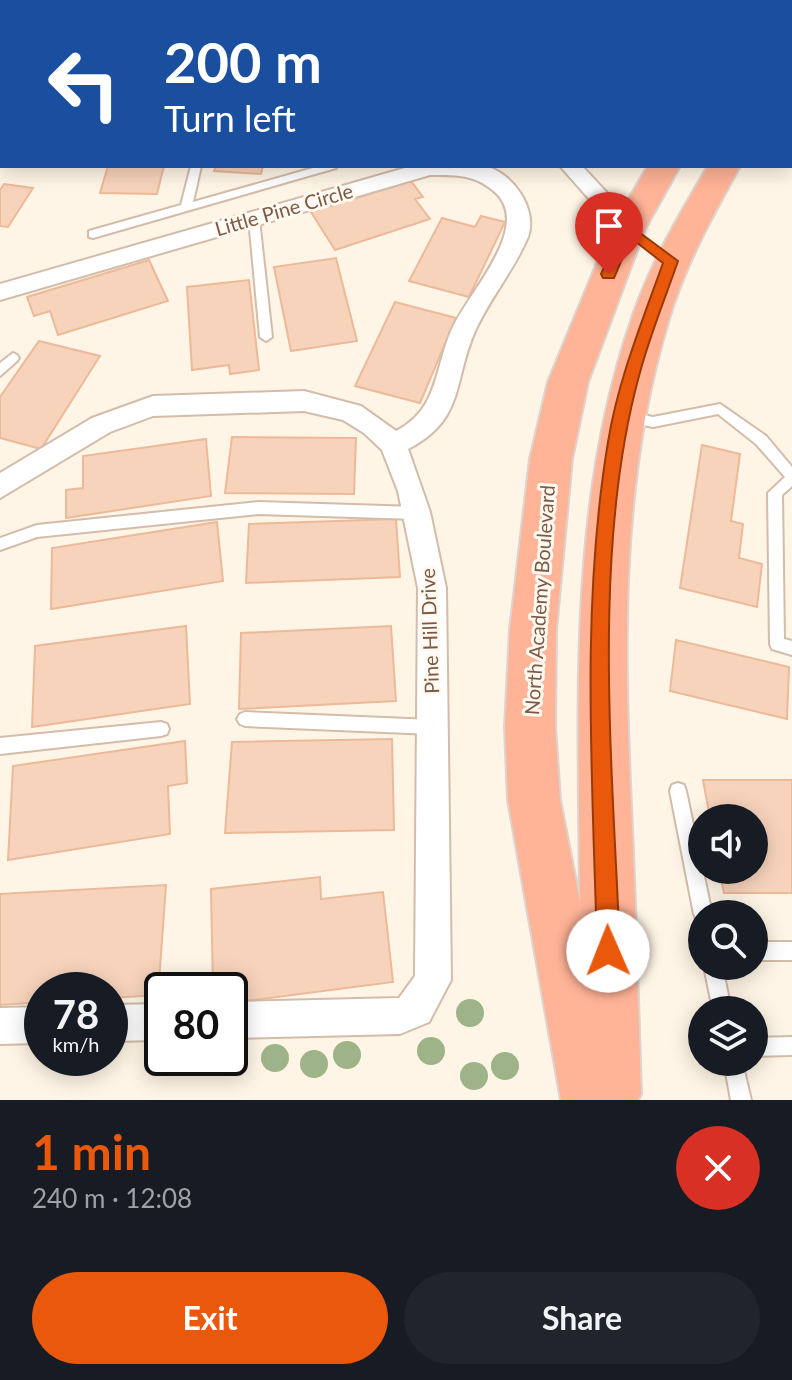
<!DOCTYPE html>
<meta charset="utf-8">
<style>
body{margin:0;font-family:Lato,sans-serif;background:#20242c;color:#f1f3f6;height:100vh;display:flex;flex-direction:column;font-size:30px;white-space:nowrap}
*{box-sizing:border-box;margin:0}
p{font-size:26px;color:#9ea1a6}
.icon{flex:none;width:44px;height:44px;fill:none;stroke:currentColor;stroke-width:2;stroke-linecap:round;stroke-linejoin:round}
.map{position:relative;height:1100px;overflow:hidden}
.details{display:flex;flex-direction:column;background:#171b24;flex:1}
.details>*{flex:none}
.banner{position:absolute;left:0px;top:0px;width:792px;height:168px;box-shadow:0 4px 20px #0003;background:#1a4fa0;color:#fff;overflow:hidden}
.controls{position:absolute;left:688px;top:804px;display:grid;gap:16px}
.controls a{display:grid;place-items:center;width:80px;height:80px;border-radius:50%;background:#171b24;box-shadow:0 4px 20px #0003;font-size:40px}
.speed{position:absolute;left:24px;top:972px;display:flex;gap:16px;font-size:40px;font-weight:700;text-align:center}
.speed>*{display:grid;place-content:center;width:104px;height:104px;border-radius:50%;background:#171b24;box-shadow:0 4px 20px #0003;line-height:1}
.speed small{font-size:20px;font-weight:400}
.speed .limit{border:4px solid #111;border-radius:12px;background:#fff;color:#111}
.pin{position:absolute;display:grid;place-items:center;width:68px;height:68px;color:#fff;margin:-82px -34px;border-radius:50% 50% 50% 0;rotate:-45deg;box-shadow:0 0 8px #0007}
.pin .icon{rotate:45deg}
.me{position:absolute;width:88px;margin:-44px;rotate:359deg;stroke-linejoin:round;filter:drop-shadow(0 0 6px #0008)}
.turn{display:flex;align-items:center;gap:28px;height:168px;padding:0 32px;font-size:36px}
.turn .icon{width:104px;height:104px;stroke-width:2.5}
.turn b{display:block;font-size:56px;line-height:68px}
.round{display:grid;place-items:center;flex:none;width:84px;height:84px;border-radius:42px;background:#20242c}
.overview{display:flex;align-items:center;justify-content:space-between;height:136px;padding:0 32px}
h1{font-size:48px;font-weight:700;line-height:60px;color:#ea580c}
.action{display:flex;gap:16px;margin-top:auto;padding:16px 32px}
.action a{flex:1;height:92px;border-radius:48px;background:#ea580c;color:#fff;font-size:32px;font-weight:700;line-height:92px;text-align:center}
.action a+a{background:#20242c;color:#f1f3f6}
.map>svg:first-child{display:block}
.building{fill:#f7d3bb;stroke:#ecb999;stroke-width:2}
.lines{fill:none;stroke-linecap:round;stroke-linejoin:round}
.lane-casing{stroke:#d3bcaa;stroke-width:4}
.street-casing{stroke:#d3bcaa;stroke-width:4}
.highway-casing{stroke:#ddd4cf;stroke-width:4}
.lane{fill:#fff;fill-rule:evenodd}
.street{fill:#fff;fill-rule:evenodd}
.highway{fill:#ffb397;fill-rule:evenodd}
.tree{fill:#9eb388}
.route{fill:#ea580c;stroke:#983908;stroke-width:2}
.labels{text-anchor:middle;stroke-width:6;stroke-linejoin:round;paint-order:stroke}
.street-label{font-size:20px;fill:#7c5a47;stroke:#fff9ef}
</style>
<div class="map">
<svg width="792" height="1100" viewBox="0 0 792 1100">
<rect width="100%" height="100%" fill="#fff5e6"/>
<path class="building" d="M 475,0 L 550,0 L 542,2 Z
M 108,166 L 164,166 L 157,194 L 100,193 Z
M 216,166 L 263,166 L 261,174 L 214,171 Z
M 411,181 L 423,197 L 415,199 L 430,219 L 335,250 L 311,212 Z
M 4,184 L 33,188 L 8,227 L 0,226 L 0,190 Z
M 481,216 L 505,222 L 469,297 L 409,281 L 442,218 L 475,227 Z
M 336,258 L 357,341 L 291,351 L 274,267 Z
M 149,260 L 168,301 L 58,335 L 50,311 L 34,316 L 27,297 Z
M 249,280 L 259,370 L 230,374 L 229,365 L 192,370 L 187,287 Z
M 395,302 L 456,318 L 420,403 L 355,386 Z
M 39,341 L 100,356 L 41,449 L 0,438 L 0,397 Z
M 232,437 L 356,438 L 354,494 L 225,493 Z
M 206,439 L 211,496 L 66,518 L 66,490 L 83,488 L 83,456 Z
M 702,445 L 740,454 L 731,521 L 743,524 L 739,558 L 762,564 L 757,607 L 680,588 Z
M 396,519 L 400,577 L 246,583 L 249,524 Z
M 217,522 L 223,581 L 51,609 L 52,548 Z
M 186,626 L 190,704 L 32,727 L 35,646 Z
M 391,626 L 396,701 L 239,709 L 241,633 Z
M 676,640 L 789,667 L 787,719 L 670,691 Z
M 392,739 L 394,830 L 225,833 L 232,742 Z
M 185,741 L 187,783 L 168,786 L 170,834 L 8,860 L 13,766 Z
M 703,780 L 792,780 L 792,893 L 724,893 L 719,870 L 754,870 L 754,818 L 710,818 Z
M 320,877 L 321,899 L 383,892 L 393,982 L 230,1003 L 230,990 L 213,990 L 211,889 Z
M 166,885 L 158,995 L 110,998 L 110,990 L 42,990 L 42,1002 L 0,1005 L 0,894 Z"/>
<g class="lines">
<g class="lane-casing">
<path id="lane" d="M 249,0 L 257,0 L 258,2 L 250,2 Z
M 461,0 L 470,0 L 471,2 L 462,2 Z
M 608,0 L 622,0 L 621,2 L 607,2 Z
M 726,0 L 735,0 L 736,2 L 727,2 Z
M 191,166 L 201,166 L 193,202 L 320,166 L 337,166 L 336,168 L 93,238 L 89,237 L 89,231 L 181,205 Z
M 254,215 L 259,219 L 272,337 L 266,341 L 260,337 L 249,219 Z
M 13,353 L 17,355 L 19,358 L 17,361 L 0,376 L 0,363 Z
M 720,404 L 766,436 L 792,467 L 792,486 L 782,495 L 784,639 L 792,641 L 792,655 L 772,649 L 770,644 L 768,493 L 785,477 L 756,444 L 718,414 L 653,427 L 624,421 L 623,417 L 629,412 L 653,417 Z
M 258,502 L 416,507 L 421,509 L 423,513 L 421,517 L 416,519 L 258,514 L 37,537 L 0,550 L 0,538 L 37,525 Z
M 245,712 L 432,720 L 438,722 L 440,727 L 438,732 L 432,734 L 245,726 L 240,724 L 237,719 L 240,714 Z
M 161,722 L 167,724 L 169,729 L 167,734 L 161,736 L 0,754 L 0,738 Z
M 678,783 L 684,785 L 686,791 L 712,914 L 702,914 L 702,922 L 697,920 L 694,914 L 670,791 L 672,785 Z
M 754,942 L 792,942 L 792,960 L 754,960 Z
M 704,966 L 722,966 L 731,1010 L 713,1010 Z
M 792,1037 L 792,1055 L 754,1056 L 754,1038 Z
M 724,1062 L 742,1062 L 751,1100 L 731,1100 Z"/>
</g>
<g class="street-casing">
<path id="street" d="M 57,0 L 75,0 L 56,2 Z
M 163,0 L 191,0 L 192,2 L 164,2 Z
M 257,0 L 287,0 L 256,2 Z
M 427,0 L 445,0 L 446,2 L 428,2 Z
M 2,47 L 2,59 L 0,60 L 0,48 Z
M 412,166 C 434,166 464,161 485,166 C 513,173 538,209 528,237 C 515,268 492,296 477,327 C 452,379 467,419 408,449 L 430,512 L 446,588 L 451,980 L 429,1022 L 400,1034 L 230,1038 L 230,1002 L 399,998 L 415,976 L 418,588 L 398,491 L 382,450 L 364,433 L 343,420 L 304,411 L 153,416 L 110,432 L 0,498 L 0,473 L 92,418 L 153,396 L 304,391 L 361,406 L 396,431 C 439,409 434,369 452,329 C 468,293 531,229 497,194 C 476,174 457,175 430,175 L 0,300 L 0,284 Z
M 560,166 L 582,166 L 636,224 L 639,229 L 636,234 L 620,234 Z
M 162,1004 L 162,1040 L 110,1041 L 110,1005 Z
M 42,1007 L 42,1043 L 0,1044 L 0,1008 Z"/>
</g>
<g class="highway-casing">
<path id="highway" d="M 792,17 L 792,36 L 790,37 L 790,18 Z
M 790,69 L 792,69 L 790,89 Z
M 648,166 L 680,166 L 645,229 L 588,382 L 572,459 L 556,630 L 555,727 L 560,800 L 580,902 C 579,706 567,506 632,318 C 650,264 679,215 708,166 L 740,166 C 713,215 685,265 669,319 C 618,485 624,657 632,828 C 636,917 638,1005 641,1094 L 638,1100 L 561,1100 L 508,800 L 505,727 L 510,630 L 530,459 L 548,382 L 611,229 Z"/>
</g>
<use href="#lane" class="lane"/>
<use href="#street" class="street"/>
<use href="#highway" class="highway"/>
</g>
<g class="tree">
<circle cx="470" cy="1013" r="14"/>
<circle cx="431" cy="1051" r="14"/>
<circle cx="347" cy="1055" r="14"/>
<circle cx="275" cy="1058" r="14"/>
<circle cx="314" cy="1064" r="14"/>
<circle cx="505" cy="1066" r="14"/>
<circle cx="474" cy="1076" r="14"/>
</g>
<path class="route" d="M 628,224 L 678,261 C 665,299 649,337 639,376 C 591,551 613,771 620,951 L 616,960 L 608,963 L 600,960 L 597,951 C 593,782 580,610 608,442 C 618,380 642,322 663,263 L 631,238 L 614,278 L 603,278 L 601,274 L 621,229 Z"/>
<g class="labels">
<g class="street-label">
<text transform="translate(284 210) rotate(-16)" y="7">Little Pine Circle</text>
<text transform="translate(540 600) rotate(-86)" y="7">North Academy Boulevard</text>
<text transform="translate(430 631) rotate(-92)" y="7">Pine Hill Drive</text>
</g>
</g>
</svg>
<div class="controls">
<a><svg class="icon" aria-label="sound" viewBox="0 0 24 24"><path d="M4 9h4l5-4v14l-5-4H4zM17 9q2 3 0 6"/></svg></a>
<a><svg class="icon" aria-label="search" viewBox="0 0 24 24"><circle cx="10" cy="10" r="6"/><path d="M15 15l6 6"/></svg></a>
<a><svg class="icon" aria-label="layers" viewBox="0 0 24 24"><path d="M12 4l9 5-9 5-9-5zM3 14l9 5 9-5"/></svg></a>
</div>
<div class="speed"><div>78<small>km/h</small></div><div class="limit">80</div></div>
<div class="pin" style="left:609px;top:274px;background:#d93025"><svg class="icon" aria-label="arrive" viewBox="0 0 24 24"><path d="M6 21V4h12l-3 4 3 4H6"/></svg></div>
<svg class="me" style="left:608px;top:951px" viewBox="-20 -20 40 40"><circle r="19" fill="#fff"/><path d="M0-13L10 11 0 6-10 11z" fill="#ea580c"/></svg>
<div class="banner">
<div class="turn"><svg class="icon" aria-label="left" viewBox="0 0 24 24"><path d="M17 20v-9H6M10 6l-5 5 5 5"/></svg><div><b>200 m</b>Turn left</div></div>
</div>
</div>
<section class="details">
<div class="overview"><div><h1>1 min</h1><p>240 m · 12:08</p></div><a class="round" style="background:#d93025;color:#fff"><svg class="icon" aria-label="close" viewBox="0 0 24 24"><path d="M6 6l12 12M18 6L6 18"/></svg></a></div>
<div class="action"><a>Exit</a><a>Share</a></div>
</section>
